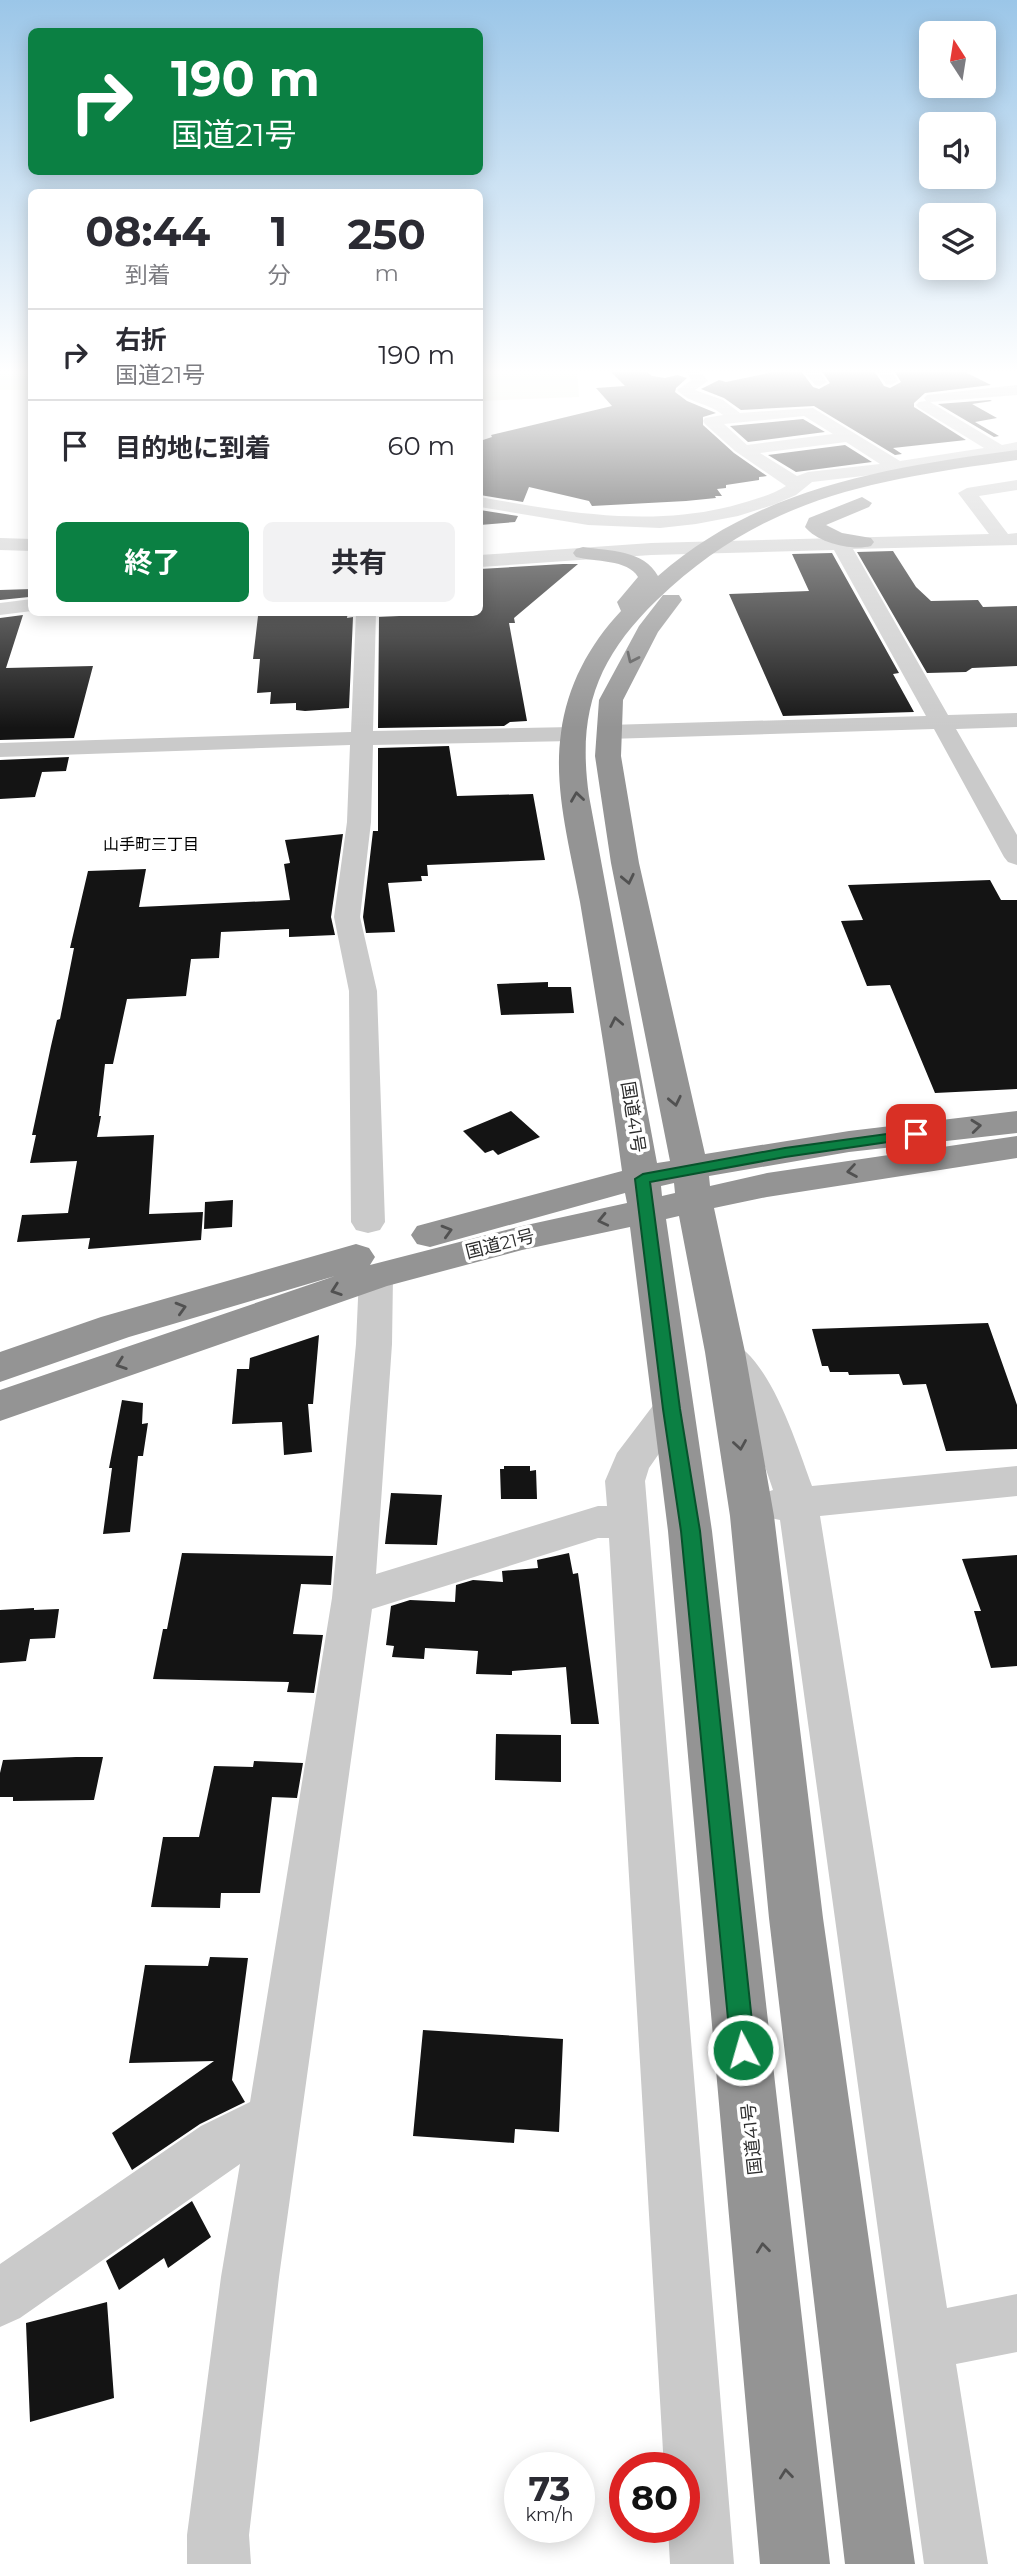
<!DOCTYPE html>
<html lang="ja">
<meta charset="utf-8">
<style>
body{margin:0;font-family:Montserrat,"Noto Sans JP",sans-serif;background:#f2f2f3;color:#2b2b33;height:100vh;display:flex;flex-direction:column;font-size:26px;white-space:nowrap}
*{box-sizing:border-box;margin:0}
p{font-size:23px;color:#7c7c81}
.icon{flex:none;width:38px;height:38px;fill:none;stroke:currentColor;stroke-width:2;stroke-linecap:round;stroke-linejoin:round}
.map{position:relative;flex:1;overflow:hidden}
.side{position:absolute;left:28px;top:189px;width:455px;height:427px;display:flex;flex-direction:column;background:#fff;border-radius:10px;box-shadow:0 4px 18px #0003}
.side>*{flex:none}
.top-card{position:absolute;left:28px;top:28px;width:455px;height:147px;border-radius:10px;box-shadow:0 4px 18px #0003;background:#0b8043;color:#fff;overflow:hidden}
.needle{width:46px;rotate:348deg}
.buttons{position:absolute;left:919px;top:21px;display:grid;gap:14px}
.buttons a{display:grid;place-items:center;width:77px;height:77px;border-radius:10px;background:#fff;box-shadow:0 4px 18px #0003;font-size:35px}
.speed{position:absolute;left:504px;top:2452px;display:flex;gap:14px;font-size:35px;font-weight:700;text-align:center}
.speed>*{display:grid;place-content:center;width:91px;height:91px;border-radius:50%;background:#fff;box-shadow:0 4px 18px #0003;line-height:1}
.speed small{font-size:18px;font-weight:400}
.speed .limit{border:10px solid #d22;background:#fff;color:#111}
.pin{position:absolute;display:grid;place-items:center;width:60px;height:60px;color:#fff;margin:-30px;border-radius:14px;box-shadow:0 4px 10px #0006}
.me{position:absolute;width:77px;margin:-38px;rotate:354deg;stroke-linejoin:round;filter:drop-shadow(0 0 5px #0008)}
.turn{display:flex;align-items:center;gap:24px;height:147px;padding:0 28px;font-size:32px}
.turn .icon{width:91px;height:91px;stroke-width:2.5}
.turn b{display:block;font-size:49px;line-height:60px}
.eta{display:flex;justify-content:space-evenly;align-items:center;height:119px;text-align:center}
.eta b{font-size:42px;font-weight:700;line-height:49px}
.action{display:flex;gap:14px;margin-top:auto;padding:14px 28px}
.action a{flex:1;height:80px;border-radius:10px;background:#0b8043;color:#fff;font-size:28px;font-weight:700;line-height:80px;text-align:center}
.action a+a{background:#f2f2f3;color:#2b2b33}
ul{padding:0;list-style:none}
li{display:flex;align-items:center;gap:21px;height:91px;padding:0 28px;border-top:2px solid #e1e1e2}
li div{flex:1}
li b{display:block;font-size:26px}
li em{font-style:normal}
.map>svg:first-child{display:block}
.green{fill:#e5eadb}
.building{fill:#141414}
.lines{fill:none;stroke-linecap:round;stroke-linejoin:round}
.minor{fill:#cacaca;fill-rule:evenodd}
.highway{fill:#949494;fill-rule:evenodd}
.oneway{stroke:#515151}
.route{fill:#0b8043;stroke:#07532c;stroke-width:2}
.labels{text-anchor:middle;stroke-width:7;stroke-linejoin:round;paint-order:stroke}
.far-neighbourhood-label{font-size:16px;fill:#000;stroke:#fff}
.street-label{font-size:18px;fill:#2d2d2d;stroke:#fff}
</style>
<div class="map">
<svg width="1017" height="2564" viewBox="0 0 1017 2564">
<rect width="100%" height="100%" fill="#fff"/>
<path class="green" d="M 0,369 L 31,369 L 31,390 L 0,390 Z
M 480,369 L 577,369 L 579,397 L 480,401 Z"/>
<path class="building" d="M 608,369 L 644,369 L 652,376 L 665,378 L 677,375 L 687,378 L 676,388 L 675,392 L 687,401 L 716,413 L 703,417 L 703,425 L 734,453 L 767,476 L 759,477 L 759,480 L 726,485 L 726,488 L 717,489 L 722,496 L 715,496 L 716,498 L 686,501 L 592,506 L 589,501 L 529,487 L 523,502 L 480,495 L 480,441 L 492,437 L 491,435 L 612,406 L 596,388 L 625,386 Z
M 787,369 L 801,371 L 813,387 L 819,389 L 830,383 L 821,370 L 843,369 L 873,369 L 884,386 L 890,388 L 901,382 L 893,369 L 961,370 L 991,385 L 925,393 L 914,403 L 914,407 L 966,440 L 893,448 L 902,454 L 895,455 L 814,406 L 741,410 L 724,398 L 701,389 L 719,380 L 726,382 Z
M 990,400 L 992,401 L 972,404 L 997,418 L 975,422 L 999,436 L 994,437 L 938,404 Z
M 803,419 L 825,432 L 748,442 L 730,426 Z
M 845,445 L 872,462 L 796,472 L 768,455 Z
M 480,510 L 518,516 L 515,522 L 480,525 Z
M 893,551 L 916,587 L 931,601 L 978,600 L 983,607 L 1017,606 L 1017,666 L 972,668 L 966,672 L 927,673 L 857,552 Z
M 832,553 L 899,673 L 893,674 L 914,712 L 783,716 L 729,594 L 809,591 L 792,554 Z
M 563,564 L 578,564 L 514,618 L 515,623 L 509,623 L 527,721 L 510,722 L 504,726 L 378,728 L 379,617 L 480,612 L 480,569 Z
M 0,590 L 32,589 L 29,597 L 0,600 Z
M 315,612 L 348,612 L 347,618 L 353,617 L 349,708 L 305,711 L 296,710 L 296,703 L 270,704 L 271,692 L 257,693 L 260,659 L 253,659 L 258,616 Z
M 23,615 L 6,668 L 93,666 L 74,738 L 0,740 L 0,618 Z
M 449,746 L 457,796 L 533,794 L 545,860 L 427,865 L 428,876 L 421,876 L 422,881 L 388,883 L 395,932 L 366,933 L 363,917 L 373,831 L 378,831 L 378,748 Z
M 69,757 L 66,771 L 42,772 L 35,797 L 0,799 L 0,760 Z
M 343,834 L 331,917 L 335,935 L 289,937 L 289,929 L 221,932 L 219,958 L 191,959 L 186,996 L 127,999 L 113,1064 L 105,1064 L 99,1116 L 101,1116 L 97,1137 L 154,1135 L 149,1214 L 203,1212 L 201,1240 L 88,1249 L 90,1238 L 17,1242 L 22,1215 L 68,1213 L 77,1161 L 30,1163 L 36,1135 L 32,1135 L 51,1046 L 57,1020 L 60,1019 L 74,948 L 70,948 L 88,871 L 146,869 L 139,907 L 290,900 L 284,864 L 290,863 L 285,840 Z
M 990,880 L 1001,900 L 1017,900 L 1017,1089 L 935,1093 L 890,985 L 867,986 L 841,921 L 863,920 L 848,885 Z
M 548,982 L 548,987 L 571,987 L 574,1013 L 501,1015 L 497,984 Z
M 511,1111 L 540,1137 L 498,1155 L 493,1150 L 485,1153 L 463,1131 Z
M 233,1200 L 232,1227 L 204,1229 L 205,1202 Z
M 988,1323 L 1017,1405 L 1017,1449 L 946,1451 L 926,1384 L 903,1385 L 899,1374 L 849,1375 L 848,1372 L 830,1372 L 828,1366 L 822,1366 L 812,1329 Z
M 319,1335 L 313,1404 L 308,1404 L 312,1452 L 284,1455 L 282,1422 L 232,1424 L 237,1369 L 249,1369 L 250,1358 Z
M 122,1400 L 143,1403 L 142,1424 L 148,1423 L 143,1456 L 138,1456 L 130,1532 L 103,1534 L 112,1468 L 109,1468 Z
M 504,1466 L 530,1466 L 530,1471 L 536,1470 L 537,1499 L 501,1499 L 500,1469 L 504,1469 Z
M 391,1493 L 442,1495 L 437,1545 L 385,1544 Z
M 182,1553 L 333,1556 L 331,1585 L 301,1584 L 293,1634 L 323,1635 L 314,1693 L 287,1692 L 289,1682 L 153,1679 L 163,1629 L 167,1629 Z
M 569,1553 L 573,1574 L 578,1573 L 599,1724 L 571,1724 L 566,1667 L 512,1671 L 512,1675 L 476,1674 L 478,1651 L 425,1648 L 424,1659 L 392,1657 L 394,1646 L 386,1645 L 391,1606 L 410,1600 L 455,1602 L 456,1585 L 473,1580 L 503,1582 L 502,1571 L 538,1568 L 537,1560 Z
M 1017,1555 L 1017,1666 L 991,1668 L 974,1611 L 981,1611 L 962,1559 Z
M 34,1608 L 34,1610 L 59,1609 L 55,1638 L 30,1639 L 26,1661 L 0,1663 L 0,1610 Z
M 496,1734 L 561,1735 L 561,1782 L 495,1780 Z
M 76,1757 L 103,1757 L 94,1800 L 13,1801 L 13,1797 L 0,1797 L 0,1773 L 3,1760 Z
M 254,1761 L 303,1763 L 297,1798 L 272,1797 L 260,1893 L 221,1893 L 220,1908 L 151,1907 L 163,1837 L 199,1837 L 214,1766 L 253,1767 Z
M 210,1957 L 248,1958 L 232,2080 L 245,2102 L 200,2124 L 132,2170 L 112,2133 L 214,2061 L 129,2063 L 145,1965 L 208,1966 Z
M 423,2030 L 563,2039 L 559,2132 L 515,2129 L 514,2143 L 413,2136 Z
M 192,2201 L 211,2237 L 168,2268 L 164,2258 L 119,2290 L 106,2261 Z
M 107,2302 L 114,2398 L 30,2422 L 26,2323 Z"/>
<g class="lines">
<path class="minor" d="M 683,369 L 698,369 L 708,381 L 695,390 L 723,400 L 740,413 L 813,408 L 900,461 L 984,448 L 919,408 L 916,405 L 919,402 L 926,401 L 924,398 L 927,395 L 1017,385 L 1017,395 L 930,402 L 1002,445 L 1017,442 L 1017,452 L 897,472 L 812,482 L 796,495 L 773,505 L 738,516 L 696,524 L 660,528 L 588,525 L 480,507 L 480,497 C 568,513 659,529 746,502 C 759,498 774,494 786,486 L 735,451 L 705,424 L 703,421 L 705,418 L 723,415 C 709,403 690,404 677,390 L 692,380 ZM 804,416 L 833,434 L 747,445 L 724,424 ZM 846,442 L 880,464 L 808,472 L 797,476 L 760,453 Z
M 802,369 L 817,369 L 827,382 L 820,386 L 815,385 Z
M 875,369 L 890,369 L 898,381 L 891,385 L 886,384 Z
M 1017,480 L 1017,490 L 979,496 L 1008,534 L 1017,533 L 1017,545 L 853,549 L 948,715 L 1017,713 L 1017,727 L 956,729 L 1017,835 L 1017,865 L 1008,862 L 1004,857 L 934,729 L 608,739 L 600,737 L 597,732 L 600,727 L 608,725 L 926,716 L 834,550 L 651,555 L 480,567 L 480,555 L 651,543 L 989,534 L 958,493 L 967,488 Z
M 0,538 L 32,539 L 32,551 L 0,550 Z
M 32,599 L 32,611 L 0,615 L 0,603 Z
M 356,612 L 376,612 L 373,731 L 573,727 L 581,729 L 584,734 L 581,739 L 573,741 L 373,745 L 371,822 L 360,917 L 377,991 L 385,1222 L 380,1230 L 368,1233 L 356,1230 L 351,1222 L 349,991 L 334,917 L 347,822 L 350,745 L 0,757 L 0,743 L 351,732 Z
M 376,1264 L 388,1268 L 393,1276 L 392,1344 L 376,1574 L 598,1506 L 607,1506 L 605,1481 L 617,1453 L 658,1399 L 671,1395 L 684,1399 L 690,1409 L 649,1468 L 645,1481 L 734,2564 L 670,2564 L 668,2527 L 684,2527 L 684,2468 L 664,2468 L 609,1538 L 598,1538 L 372,1609 L 279,2277 L 249,2535 L 251,2564 L 187,2564 L 187,2535 L 221,2277 L 240,2164 L 20,2318 L 0,2327 L 0,2264 L 201,2126 L 250,2102 L 332,1598 L 356,1344 L 359,1276 L 364,1268 Z
M 725,1339 C 769,1352 797,1446 812,1486 L 1017,1466 L 1017,1496 L 820,1516 L 947,2308 L 1017,2294 L 1017,2352 L 956,2364 L 988,2564 L 924,2564 L 780,1520 L 761,1516 L 755,1505 L 761,1494 L 773,1490 L 743,1402 L 707,1352 L 712,1343 Z"/>
<path class="highway" d="M 1017,450 L 1017,460 C 875,480 765,496 657,600 C 597,658 577,712 589,796 L 657,1163 L 670,1161 L 611,863 L 595,756 L 599,700 L 639,626 L 663,595 L 679,595 L 682,600 L 658,632 L 623,700 L 621,756 L 639,863 L 705,1154 L 849,1131 L 1017,1111 L 1017,1133 L 849,1152 L 709,1176 L 710,1186 L 767,1173 L 1017,1136 L 1017,1158 L 767,1197 L 714,1208 L 745,1352 L 774,1516 L 823,1918 L 915,2564 L 845,2564 L 769,1918 L 730,1516 L 705,1352 L 679,1216 L 666,1219 L 712,1531 L 830,2564 L 760,2564 L 668,1531 L 630,1227 L 522,1250 L 387,1286 L 0,1421 L 0,1390 L 335,1276 L 129,1337 L 0,1382 L 0,1352 L 101,1317 L 356,1244 L 369,1248 L 375,1257 L 370,1265 L 522,1226 L 627,1203 L 625,1193 L 430,1247 L 417,1244 L 411,1235 L 417,1226 L 622,1171 C 610,1081 595,991 580,902 C 570,848 553,788 561,733 C 567,686 589,645 621,611 L 617,602 L 638,577 C 628,559 594,562 576,557 L 573,553 L 576,549 L 583,547 C 610,551 644,550 658,576 C 759,487 889,467 1017,450 ZM 674,1183 L 675,1193 L 662,1196 L 661,1186 Z
M 862,497 L 872,503 L 869,507 L 826,525 L 842,533 L 871,538 L 874,542 L 871,546 C 852,551 818,543 805,527 L 809,518 Z"/>
</g>
<defs><path id="oneway-chevron" d="M-2-3.5L2.5 0L-2 3.5" fill="none" stroke-width="1.6" stroke-linecap="round" stroke-linejoin="round" transform="scale(1.75)"/></defs>
<g class="oneway">
<use href="#oneway-chevron" transform="translate(632 658) rotate(115)"/>
<use href="#oneway-chevron" transform="translate(577 797) rotate(-98)"/>
<use href="#oneway-chevron" transform="translate(628 879) rotate(78)"/>
<use href="#oneway-chevron" transform="translate(616 1022) rotate(-101)"/>
<use href="#oneway-chevron" transform="translate(675 1101) rotate(78)"/>
<use href="#oneway-chevron" transform="translate(976 1126) rotate(-6)"/>
<use href="#oneway-chevron" transform="translate(852 1171) rotate(171)"/>
<use href="#oneway-chevron" transform="translate(603 1220) rotate(167)"/>
<use href="#oneway-chevron" transform="translate(447 1231) rotate(-16)"/>
<use href="#oneway-chevron" transform="translate(336 1290) rotate(161)"/>
<use href="#oneway-chevron" transform="translate(181 1308) rotate(-16)"/>
<use href="#oneway-chevron" transform="translate(121 1364) rotate(161)"/>
<use href="#oneway-chevron" transform="translate(740 1445) rotate(81)"/>
<use href="#oneway-chevron" transform="translate(763 2248) rotate(-96)"/>
<use href="#oneway-chevron" transform="translate(786 2474) rotate(-96)"/>
</g>
<linearGradient id="sky" x2="0" y2="1"><stop stop-color="#9bc6e8"/><stop offset="0.51" stop-color="#fff"/><stop offset="1" stop-color="#fff" stop-opacity="0"/></linearGradient>
<rect width="1017" height="728" fill="url(#sky)"/>
<path class="route" d="M 916,1130 L 922,1131 L 924,1134 L 922,1137 L 785,1157 L 650,1182 L 680,1409 L 700,1531 L 755,2050 L 751,2059 L 743,2062 L 734,2059 L 731,2050 L 681,1531 L 663,1409 L 635,1179 L 643,1174 L 785,1148 Z"/>
<g class="labels">
<g class="far-neighbourhood-label">
<text x="151" y="850">山手町三丁目</text>
</g>
<g class="street-label">
<text transform="translate(633 1117) rotate(81)" y="6">国道41号</text>
<text transform="translate(500 1244) rotate(-14)" y="6">国道21号</text>
<text transform="translate(752 2139) rotate(-96)" y="6">国道41号</text>
</g>
</g>
</svg>
<div class="buttons">
<a><svg class="needle" viewBox="-14 -14 28 28"><path d="M0-13l5 13h-10z" fill="#e53935"/><path d="M0 13l5-13h-10z" fill="#7c7c81"/></svg></a>
<a><svg class="icon" aria-label="sound" viewBox="0 0 24 24"><path d="M4 9h4l5-4v14l-5-4H4zM17 9q2 3 0 6"/></svg></a>
<a><svg class="icon" aria-label="layers" viewBox="0 0 24 24"><path d="M12 4l9 5-9 5-9-5zM3 14l9 5 9-5"/></svg></a>
</div>
<div class="speed"><div>73<small>km/h</small></div><div class="limit">80</div></div>
<div class="pin" style="left:916px;top:1134px;background:#d93025"><svg class="icon" aria-label="arrive" viewBox="0 0 24 24"><path d="M6 21V4h12l-3 4 3 4H6"/></svg></div>
<svg class="me" style="left:743px;top:2050px" viewBox="-20 -20 40 40"><circle r="17" fill="#0b8043" stroke="#fff" stroke-width="3"/><path d="M0-11L8 9 0 5-8 9z" fill="#fff"/></svg>
<div class="top-card">
<div class="turn"><svg class="icon" aria-label="right" viewBox="0 0 24 24"><path d="M7 20v-9h11M14 6l5 5-5 5"/></svg><div><b>190 m</b>国道21号</div></div>
</div>
<section class="side">
<div class="eta">
<div><b>08:44</b><p>到着</p></div>
<div><b>1</b><p>分</p></div>
<div><b>250</b><p>m</p></div>
</div>
<ul>
<li><svg class="icon" aria-label="right" viewBox="0 0 24 24"><path d="M7 20v-9h11M14 6l5 5-5 5"/></svg><div><b>右折</b><p>国道21号</p></div><em>190 m</em></li>
<li><svg class="icon" aria-label="arrive" viewBox="0 0 24 24"><path d="M6 21V4h12l-3 4 3 4H6"/></svg><div><b>目的地に到着</b></div><em>60 m</em></li>
</ul>
<div class="action"><a>終了</a><a>共有</a></div>
</section>
</div>
